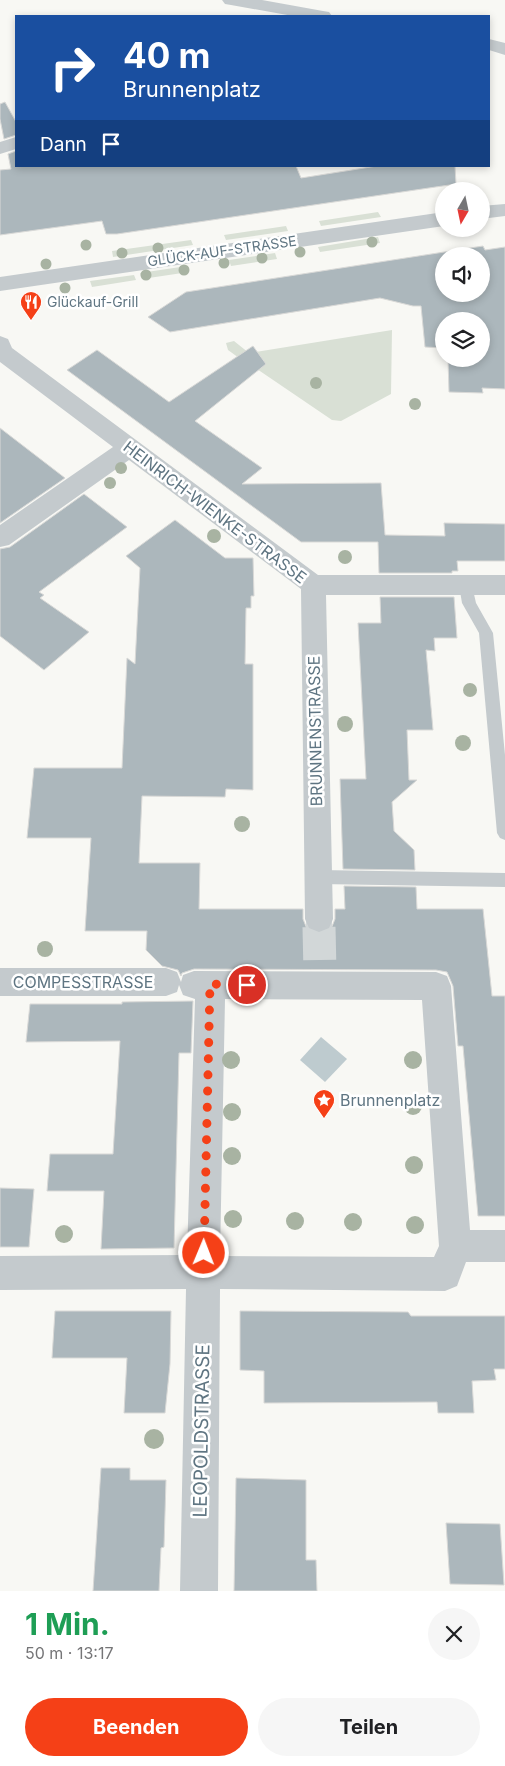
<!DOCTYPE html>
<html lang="de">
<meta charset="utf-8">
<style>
body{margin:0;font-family:Inter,sans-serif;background:#f6f6f6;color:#202124;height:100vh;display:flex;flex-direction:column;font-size:19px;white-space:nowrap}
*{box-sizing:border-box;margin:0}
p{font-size:16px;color:#757577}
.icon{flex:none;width:28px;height:28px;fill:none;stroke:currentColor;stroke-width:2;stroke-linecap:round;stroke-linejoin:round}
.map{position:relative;height:1591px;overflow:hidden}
.details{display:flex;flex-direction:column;background:#fff;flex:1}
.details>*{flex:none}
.top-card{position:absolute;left:15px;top:15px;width:475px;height:152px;border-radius:0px;box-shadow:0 2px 8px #0003;background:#1a4fa0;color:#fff;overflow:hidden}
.needle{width:32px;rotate:189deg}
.tools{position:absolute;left:435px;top:182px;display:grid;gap:10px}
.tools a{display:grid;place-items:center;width:55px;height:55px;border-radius:50%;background:#fff;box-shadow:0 2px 8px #0003;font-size:25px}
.pin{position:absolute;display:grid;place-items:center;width:42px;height:42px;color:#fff;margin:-21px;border:2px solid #fff;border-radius:50%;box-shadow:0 1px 5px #0007}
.me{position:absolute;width:55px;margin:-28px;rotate:1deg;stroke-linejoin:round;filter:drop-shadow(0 0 4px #0008)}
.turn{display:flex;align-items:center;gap:18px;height:105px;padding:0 25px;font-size:22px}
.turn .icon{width:65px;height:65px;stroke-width:2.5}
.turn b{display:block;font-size:35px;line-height:42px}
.then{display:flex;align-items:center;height:48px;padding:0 25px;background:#0003;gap:10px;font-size:19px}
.round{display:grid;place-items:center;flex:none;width:52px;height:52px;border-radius:26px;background:#f6f6f6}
.head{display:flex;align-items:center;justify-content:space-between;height:85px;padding:0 25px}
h1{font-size:30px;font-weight:700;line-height:38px;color:#1e9e55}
.button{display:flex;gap:10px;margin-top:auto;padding:10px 25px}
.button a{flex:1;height:58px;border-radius:30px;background:#f54017;color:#fff;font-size:20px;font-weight:700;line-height:58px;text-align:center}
.button a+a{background:#f6f6f6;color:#202124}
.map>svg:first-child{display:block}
.green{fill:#d9e0d5}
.water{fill:#becbcf}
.building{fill:#acb7bc;stroke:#d9d9d7;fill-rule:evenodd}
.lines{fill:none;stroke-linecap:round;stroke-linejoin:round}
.minor-tunnel-far1{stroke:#d2d7d8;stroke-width:26;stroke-dasharray:26 13;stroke-linecap:butt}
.minor-tunnel{stroke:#d2d7d8;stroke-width:33;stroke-dasharray:33 16;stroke-linecap:butt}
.service{fill:#c4cacd;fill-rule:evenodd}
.minor{fill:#c4cacd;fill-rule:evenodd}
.tree{fill:#a8b3a2}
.route{stroke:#f54017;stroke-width:9;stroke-dasharray:0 16.2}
.labels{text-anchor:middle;stroke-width:5;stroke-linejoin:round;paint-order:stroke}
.far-street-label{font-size:14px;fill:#5f7582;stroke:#fff}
.far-poi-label{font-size:14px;fill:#5f7582;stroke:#fff;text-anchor:start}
.street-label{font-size:16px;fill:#5f7582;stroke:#fff}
.poi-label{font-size:16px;fill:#5f7582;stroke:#fff;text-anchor:start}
.near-street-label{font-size:19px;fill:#5f7582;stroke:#fff}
</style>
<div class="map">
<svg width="505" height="1591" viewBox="0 0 505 1591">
<rect width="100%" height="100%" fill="#f8f8f4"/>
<path class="green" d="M 378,212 L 381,217 L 321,226 L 319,221 Z
M 286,226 L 288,231 L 226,240 L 224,235 Z
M 378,237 L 380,243 L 320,252 L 318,247 Z
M 191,240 L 193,245 L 113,257 L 112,251 Z
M 275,253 L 277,259 L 231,266 L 229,260 Z
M 187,266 L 189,272 L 142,279 L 140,273 Z
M 134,275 L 136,280 L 92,287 L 90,281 Z
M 392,330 L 391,394 L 341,421 L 332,420 L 254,367 L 250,366 L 228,350 L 226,343 L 234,341 L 249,353 Z"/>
<path class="water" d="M 321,1037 L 347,1059 L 325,1082 L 300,1060 Z"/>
<path class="building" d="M 5,102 L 16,122 L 16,135 L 4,139 L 0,119 L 0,104 Z
M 16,151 L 16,166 L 296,166 L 301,178 L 377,166 L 455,166 L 456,184 L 117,234 L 106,234 L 102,221 L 0,235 L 0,170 L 11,169 L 8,154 Z
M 483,246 L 485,250 L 505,247 L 505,389 L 482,388 L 483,393 L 449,392 L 448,359 L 481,359 L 481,321 L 444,321 L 444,348 L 425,347 L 421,306 L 413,306 L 380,298 L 170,332 L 148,317 L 186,292 ZM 444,256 L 481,256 L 481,294 L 444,294 Z
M 253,346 L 266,364 L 195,421 L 262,468 L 242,484 L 381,483 L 385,535 L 445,536 L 444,523 L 505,524 L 505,561 L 457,561 L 458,571 L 452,571 L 452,573 L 379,573 L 378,542 L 301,542 L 67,370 L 97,350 L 169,402 Z
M 0,428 L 65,478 L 0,523 Z
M 84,494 L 127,527 L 39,592 L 44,595 L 40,598 L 89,632 L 44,670 L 0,636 L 0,549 L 10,547 Z
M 175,520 L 225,558 L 253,558 L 254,596 L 251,596 L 251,608 L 246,608 L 245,664 L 253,664 L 253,790 L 226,789 L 225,797 L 142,796 L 139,863 L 200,863 L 199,909 L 303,909 L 303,919 L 307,929 L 318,934 L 331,929 L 335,919 L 335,909 L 345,909 L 344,886 L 416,887 L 417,909 L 483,909 L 492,996 L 505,996 L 505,1216 L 478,1216 L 463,1046 L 458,1046 L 453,986 L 447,972 L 436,970 L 194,969 L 182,973 L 181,976 L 178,970 L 162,966 L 146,950 L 147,931 L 85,931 L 91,838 L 27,838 L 34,768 L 122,768 L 127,658 L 135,664 L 140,568 L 126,556 Z
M 380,597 L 454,597 L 457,638 L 434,638 L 435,651 L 426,650 L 433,730 L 407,730 L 409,780 L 417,780 L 392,802 L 394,831 L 414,850 L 415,870 L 343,869 L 340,779 L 366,779 L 358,623 L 381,623 Z
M 193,1001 L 191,1053 L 179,1053 L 174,1248 L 101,1249 L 104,1191 L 47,1191 L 50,1154 L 113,1154 L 120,1041 L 26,1042 L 30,1004 L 122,1004 L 122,1002 Z
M 0,1188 L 34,1189 L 29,1247 L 0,1247 Z
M 55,1311 L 171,1311 L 170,1364 L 165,1413 L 124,1413 L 127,1358 L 52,1358 Z
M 240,1311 L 408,1312 L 411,1316 L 505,1316 L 505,1369 L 494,1369 L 496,1380 L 472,1381 L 474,1413 L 438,1413 L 437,1402 L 264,1403 L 264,1371 L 240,1370 Z
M 101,1468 L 130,1468 L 130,1480 L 166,1480 L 164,1547 L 161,1548 L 159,1591 L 93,1591 Z
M 236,1478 L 306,1480 L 306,1560 L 316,1560 L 317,1591 L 234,1591 Z
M 446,1523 L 500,1524 L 504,1585 L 450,1584 Z"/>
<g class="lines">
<path class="minor-tunnel-far1" d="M 319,919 L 319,928"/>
<path class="minor-tunnel" d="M 319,927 L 320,972"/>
<path class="service" d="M 466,580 L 471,581 L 476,603 L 493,633 L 505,755 L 505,840 L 500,838 L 497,833 L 479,633 L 462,603 L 459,585 L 461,581 Z
M 319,870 L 505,873 L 505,887 L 319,884 L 314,882 L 311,877 L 314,872 Z"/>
<path class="minor" d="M 222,0 L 262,0 L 323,11 L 329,12 L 332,16 L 293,16 L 231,5 L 225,4 Z
M 489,39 L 505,43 L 505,55 L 489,50 Z
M 16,137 L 16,149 L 0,154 L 0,142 Z
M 505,204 L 505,216 L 481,219 L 481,206 Z
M 444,212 L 444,226 L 0,291 L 0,277 Z
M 0,336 L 8,339 L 12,348 L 318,575 L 505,575 L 505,595 L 326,595 L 333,919 L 329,928 L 319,932 L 309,928 L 305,919 L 301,589 L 129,460 L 9,545 L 0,547 L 0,525 L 113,447 L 0,362 Z
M 0,968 L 166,968 L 177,972 L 181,982 L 183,975 L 194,971 L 436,972 L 447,976 L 451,986 L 470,1230 L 505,1230 L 505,1262 L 466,1262 L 457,1286 L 445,1291 L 220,1289 L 218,1591 L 180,1591 L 186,1289 L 0,1290 L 0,1256 L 187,1255 L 195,999 L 183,995 L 179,985 L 177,992 L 166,996 L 0,996 ZM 225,999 L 422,1000 L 439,1246 L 434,1257 L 220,1256 Z"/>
</g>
<g class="tree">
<circle cx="372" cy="242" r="5.5"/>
<circle cx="86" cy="245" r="5.5"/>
<circle cx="158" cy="248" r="5.5"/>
<circle cx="300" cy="252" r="5.5"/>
<circle cx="122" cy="253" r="5.5"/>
<circle cx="262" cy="258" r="5.5"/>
<circle cx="224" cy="263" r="5.5"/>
<circle cx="46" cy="264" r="5.5"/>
<circle cx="184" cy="270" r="5.5"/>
<circle cx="146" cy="275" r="5.5"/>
<circle cx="65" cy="288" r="5.5"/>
<circle cx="316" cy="383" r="6"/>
<circle cx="415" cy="404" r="6"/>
<circle cx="121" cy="468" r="6"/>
<circle cx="110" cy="483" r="6"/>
<circle cx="214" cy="536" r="7"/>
<circle cx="345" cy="557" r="7"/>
<circle cx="470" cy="690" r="7"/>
<circle cx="345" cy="724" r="8"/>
<circle cx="463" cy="743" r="8"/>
<circle cx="242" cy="824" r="8"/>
<circle cx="45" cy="949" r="8"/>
<circle cx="231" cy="1060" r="9"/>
<circle cx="413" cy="1060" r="9"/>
<circle cx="413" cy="1106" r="9"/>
<circle cx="232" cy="1112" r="9"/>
<circle cx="232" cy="1156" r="9"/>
<circle cx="414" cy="1165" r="9"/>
<circle cx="233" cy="1219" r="9"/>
<circle cx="295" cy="1221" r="9"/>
<circle cx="353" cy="1222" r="9"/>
<circle cx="415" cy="1225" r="9"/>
<circle cx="64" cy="1234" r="9"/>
<circle cx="154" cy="1439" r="10"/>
</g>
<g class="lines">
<path class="route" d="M 204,1253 L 210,984 L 247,985"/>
</g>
<defs>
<g id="restaurant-pin" transform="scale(1.125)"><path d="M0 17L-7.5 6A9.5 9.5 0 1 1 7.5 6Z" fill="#f54017" stroke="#fff"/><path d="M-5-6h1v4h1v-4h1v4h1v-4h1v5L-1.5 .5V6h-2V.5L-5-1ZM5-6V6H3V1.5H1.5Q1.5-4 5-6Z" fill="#fff"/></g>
<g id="sight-pin" transform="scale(1.125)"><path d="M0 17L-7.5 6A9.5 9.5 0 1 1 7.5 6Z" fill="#f54017" stroke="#fff"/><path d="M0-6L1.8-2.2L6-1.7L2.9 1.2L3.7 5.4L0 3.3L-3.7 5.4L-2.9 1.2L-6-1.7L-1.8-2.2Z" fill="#fff"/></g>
</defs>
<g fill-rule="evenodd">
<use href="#restaurant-pin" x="31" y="302"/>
<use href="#sight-pin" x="324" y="1100"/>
</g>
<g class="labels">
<g class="far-street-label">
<text transform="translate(222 251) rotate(-8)" y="5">GLÜCK-AUF-STRASSE</text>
</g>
<g class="far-poi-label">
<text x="47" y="307">Glückauf-Grill</text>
</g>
<g class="street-label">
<text transform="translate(215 512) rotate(37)" y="6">HEINRICH-WIENKE-STRASSE</text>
<text transform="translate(315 731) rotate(-91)" y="6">BRUNNENSTRASSE</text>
<text x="83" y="988">COMPESSTRASSE</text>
</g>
<g class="poi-label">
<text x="340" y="1106">Brunnenplatz</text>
</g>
<g class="near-street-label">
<text transform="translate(201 1431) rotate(-89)" y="7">LEOPOLDSTRASSE</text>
</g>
</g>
</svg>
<div class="tools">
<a><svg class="needle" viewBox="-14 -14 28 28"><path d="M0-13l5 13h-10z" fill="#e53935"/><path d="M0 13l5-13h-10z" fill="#757577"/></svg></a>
<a><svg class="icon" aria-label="sound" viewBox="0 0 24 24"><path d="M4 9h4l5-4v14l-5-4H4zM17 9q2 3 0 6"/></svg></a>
<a><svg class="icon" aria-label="layers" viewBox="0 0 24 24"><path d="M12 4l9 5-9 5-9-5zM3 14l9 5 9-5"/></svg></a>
</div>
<div class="pin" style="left:247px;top:985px;background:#d93025"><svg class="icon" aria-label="arrive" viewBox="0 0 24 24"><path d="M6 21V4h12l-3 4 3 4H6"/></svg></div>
<svg class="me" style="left:204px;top:1253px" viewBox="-20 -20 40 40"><circle r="17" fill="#f54017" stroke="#fff" stroke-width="3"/><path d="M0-11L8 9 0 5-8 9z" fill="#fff"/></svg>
<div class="top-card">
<div class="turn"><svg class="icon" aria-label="right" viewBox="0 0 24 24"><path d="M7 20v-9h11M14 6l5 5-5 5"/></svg><div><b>40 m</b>Brunnenplatz</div></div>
<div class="then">Dann<svg class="icon" aria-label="arrive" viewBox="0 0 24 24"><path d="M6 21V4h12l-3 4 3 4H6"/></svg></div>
</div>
</div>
<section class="details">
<div class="head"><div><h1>1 Min.</h1><p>50 m · 13:17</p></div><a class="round"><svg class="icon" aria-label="close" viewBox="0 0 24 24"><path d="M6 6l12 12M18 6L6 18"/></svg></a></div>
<div class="button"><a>Beenden</a><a>Teilen</a></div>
</section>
